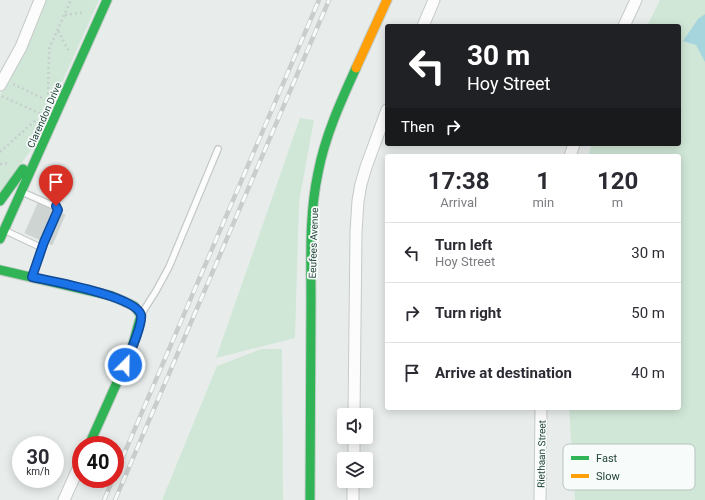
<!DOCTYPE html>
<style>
body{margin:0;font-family:Roboto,sans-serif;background:#f2f2f3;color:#2b2b33;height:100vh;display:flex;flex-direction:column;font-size:15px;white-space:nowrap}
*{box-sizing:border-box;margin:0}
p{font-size:13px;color:#7c7c81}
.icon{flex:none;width:22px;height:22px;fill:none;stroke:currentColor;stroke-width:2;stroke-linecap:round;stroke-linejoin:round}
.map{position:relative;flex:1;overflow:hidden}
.details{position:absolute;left:385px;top:154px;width:296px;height:256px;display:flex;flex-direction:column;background:#fff;border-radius:4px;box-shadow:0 2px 10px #0003}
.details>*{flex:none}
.top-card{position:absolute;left:385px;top:24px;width:296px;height:122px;border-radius:4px;box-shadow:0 2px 10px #0003;background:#202124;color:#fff;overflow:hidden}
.tools{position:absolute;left:337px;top:408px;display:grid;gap:8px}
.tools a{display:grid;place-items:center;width:36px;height:36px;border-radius:4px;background:#fff;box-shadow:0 2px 10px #0003;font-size:20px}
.speed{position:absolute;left:12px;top:436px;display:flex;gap:8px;font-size:20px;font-weight:700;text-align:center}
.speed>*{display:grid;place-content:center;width:52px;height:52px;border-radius:50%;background:#fff;box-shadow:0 2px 10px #0003;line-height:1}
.speed small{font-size:10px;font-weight:400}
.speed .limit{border:6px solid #d22;background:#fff;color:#111}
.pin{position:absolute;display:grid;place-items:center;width:34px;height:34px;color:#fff;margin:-41px -17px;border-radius:50% 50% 50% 0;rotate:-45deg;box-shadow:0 0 4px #0007}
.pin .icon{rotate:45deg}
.me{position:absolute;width:44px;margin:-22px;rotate:23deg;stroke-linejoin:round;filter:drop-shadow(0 0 3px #0008)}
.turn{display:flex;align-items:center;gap:14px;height:84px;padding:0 16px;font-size:18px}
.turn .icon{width:52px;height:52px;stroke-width:2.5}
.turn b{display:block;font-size:28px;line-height:34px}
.then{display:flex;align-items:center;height:38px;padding:0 16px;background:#0003;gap:8px;font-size:15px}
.eta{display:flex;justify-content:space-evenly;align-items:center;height:68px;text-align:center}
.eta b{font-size:24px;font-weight:700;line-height:28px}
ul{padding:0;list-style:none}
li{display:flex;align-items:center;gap:12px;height:60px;padding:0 16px;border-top:1px solid #e1e1e2}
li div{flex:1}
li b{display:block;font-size:15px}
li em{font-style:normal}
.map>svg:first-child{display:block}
.green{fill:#d0e7d7}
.water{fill:#a6d5de}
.building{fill:#ced4d2;stroke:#d0d6d4}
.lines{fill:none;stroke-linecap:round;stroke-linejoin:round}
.lane-casing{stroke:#c5cac8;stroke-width:8}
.street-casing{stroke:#c5cac8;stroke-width:13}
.fast-casing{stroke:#c3cbc8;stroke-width:11}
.slow-casing{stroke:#c3cbc8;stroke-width:11}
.path{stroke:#c6cfcd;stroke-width:2.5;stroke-dasharray:2 3;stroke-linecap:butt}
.lane{stroke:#fcfcfc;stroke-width:5.5}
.street{stroke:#fcfcfc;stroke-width:11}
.fast{stroke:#30b455;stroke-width:9}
.slow{stroke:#ff9f0a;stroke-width:9}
.rail-casing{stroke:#c9cdcc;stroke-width:4.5}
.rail{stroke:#f7fbf9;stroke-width:3;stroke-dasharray:9;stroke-linecap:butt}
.route-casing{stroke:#114b97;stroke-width:10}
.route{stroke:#1a73e8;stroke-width:7}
.labels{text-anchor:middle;stroke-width:3.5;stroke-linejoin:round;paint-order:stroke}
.street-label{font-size:10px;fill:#22443b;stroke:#f7fbf9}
.key{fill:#f7fbf9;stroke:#b7c4c0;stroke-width:1}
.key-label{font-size:11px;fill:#22443b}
</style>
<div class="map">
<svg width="705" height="500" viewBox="0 0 705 500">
<rect width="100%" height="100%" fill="#e8edeb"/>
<path class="green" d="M 45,0 L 99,0 L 33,147 L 0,194 L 0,95 L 26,48 Z
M 660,0 L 705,0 L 705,500 L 575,500 L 569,408 L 679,408 L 679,156 L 588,156 L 592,144 L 679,144 L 679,26 L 647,26 Z
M 300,118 L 314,120 L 299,202 L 295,338 L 216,358 Z
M 261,349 L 282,349 L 283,500 L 162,500 L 217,366 Z"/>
<path class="water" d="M 705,14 L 705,62 L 696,45 L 683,41 L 698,19 Z"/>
<path class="building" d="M 38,203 L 65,215 L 52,245 L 25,233 Z"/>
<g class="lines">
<g class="lane-casing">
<path id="lane" d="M 22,192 L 56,207 L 58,209 L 32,275
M 6,231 L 42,248
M 142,313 L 156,291 L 169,267 L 218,149"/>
</g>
<g class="street-casing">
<path id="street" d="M 423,26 L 434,0
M 624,26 L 636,0
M 0,85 L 21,47 L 40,0
M 570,156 L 574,144
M 354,415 L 356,232 L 358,201 L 361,184 L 366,167 L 387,110
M 354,459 L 354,437
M 64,500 L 81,462
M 353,500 L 353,481
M 540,500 L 541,408"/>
</g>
<g class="fast-casing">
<path id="fast" d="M 0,201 L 23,169
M 0,239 L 107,0
M 0,270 L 112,296 L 134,306 L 141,315 L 131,351 L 89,445
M 310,500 C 310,433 311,367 311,300 C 311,257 309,215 318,173 C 325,136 341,101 356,68"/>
</g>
<g class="slow-casing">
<path id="slow" d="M 356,68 L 387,0"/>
</g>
<path class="path" d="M 65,15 L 85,12
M 58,31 L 69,51
M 13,84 L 46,100
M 48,94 L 49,49 L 71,0
M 2,96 L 41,114
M 0,152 L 37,119
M 0,164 L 9,163"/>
<use href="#lane" class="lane"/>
<use href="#street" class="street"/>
<use href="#fast" class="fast"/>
<use href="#slow" class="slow"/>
<g class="rail-casing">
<path id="rail" d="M 115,475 L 319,0
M 104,500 L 113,479
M 115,500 L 329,0"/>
</g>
<use href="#rail" class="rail"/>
</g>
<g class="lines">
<g class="route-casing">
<path id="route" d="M 56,206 L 58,210 L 44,242 L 32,277 C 50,281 136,296 141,315 C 143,324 129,355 125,365"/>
</g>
<use href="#route" class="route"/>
</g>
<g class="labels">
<g class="street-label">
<text transform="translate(44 115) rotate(-66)" y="4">Clarendon Drive</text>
<text transform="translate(313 243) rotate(-88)" y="4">Eeufees Avenue</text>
<text transform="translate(541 454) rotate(-89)" y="4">Riethaan Street</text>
</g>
</g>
<rect x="563" y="444" width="132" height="46" rx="6" class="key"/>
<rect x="571" y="456" width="18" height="4" fill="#30b455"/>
<rect x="571" y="474" width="18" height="4" fill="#ff9f0a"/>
<g class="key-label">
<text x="596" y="462">Fast</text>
<text x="596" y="480">Slow</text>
</g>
</svg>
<div class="tools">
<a><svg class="icon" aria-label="sound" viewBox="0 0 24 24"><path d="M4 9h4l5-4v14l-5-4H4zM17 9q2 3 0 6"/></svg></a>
<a><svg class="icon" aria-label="layers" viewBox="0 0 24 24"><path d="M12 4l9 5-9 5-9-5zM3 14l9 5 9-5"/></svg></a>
</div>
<div class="speed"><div>30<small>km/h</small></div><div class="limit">40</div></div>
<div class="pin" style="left:56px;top:206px;background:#d93025"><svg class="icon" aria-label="arrive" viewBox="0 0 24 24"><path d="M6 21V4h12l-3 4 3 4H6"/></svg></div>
<svg class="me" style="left:125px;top:365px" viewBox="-20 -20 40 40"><circle r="17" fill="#1a73e8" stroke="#fff" stroke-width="3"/><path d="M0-11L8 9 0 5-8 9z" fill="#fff"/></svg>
<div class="top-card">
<div class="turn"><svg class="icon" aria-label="left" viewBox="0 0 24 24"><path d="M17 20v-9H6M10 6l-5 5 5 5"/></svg><div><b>30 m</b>Hoy Street</div></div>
<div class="then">Then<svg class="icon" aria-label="right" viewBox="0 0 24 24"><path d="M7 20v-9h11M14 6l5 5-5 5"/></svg></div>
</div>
<section class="details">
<div class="eta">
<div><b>17:38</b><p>Arrival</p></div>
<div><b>1</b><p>min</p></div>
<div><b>120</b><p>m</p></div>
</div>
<ul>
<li><svg class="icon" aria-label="left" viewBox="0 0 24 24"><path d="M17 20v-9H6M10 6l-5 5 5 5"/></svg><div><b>Turn left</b><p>Hoy Street</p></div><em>30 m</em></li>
<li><svg class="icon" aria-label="right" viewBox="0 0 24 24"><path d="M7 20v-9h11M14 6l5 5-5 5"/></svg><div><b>Turn right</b></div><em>50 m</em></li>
<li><svg class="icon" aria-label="arrive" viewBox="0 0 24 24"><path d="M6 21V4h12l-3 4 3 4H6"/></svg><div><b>Arrive at destination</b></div><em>40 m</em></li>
</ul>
</section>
</div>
